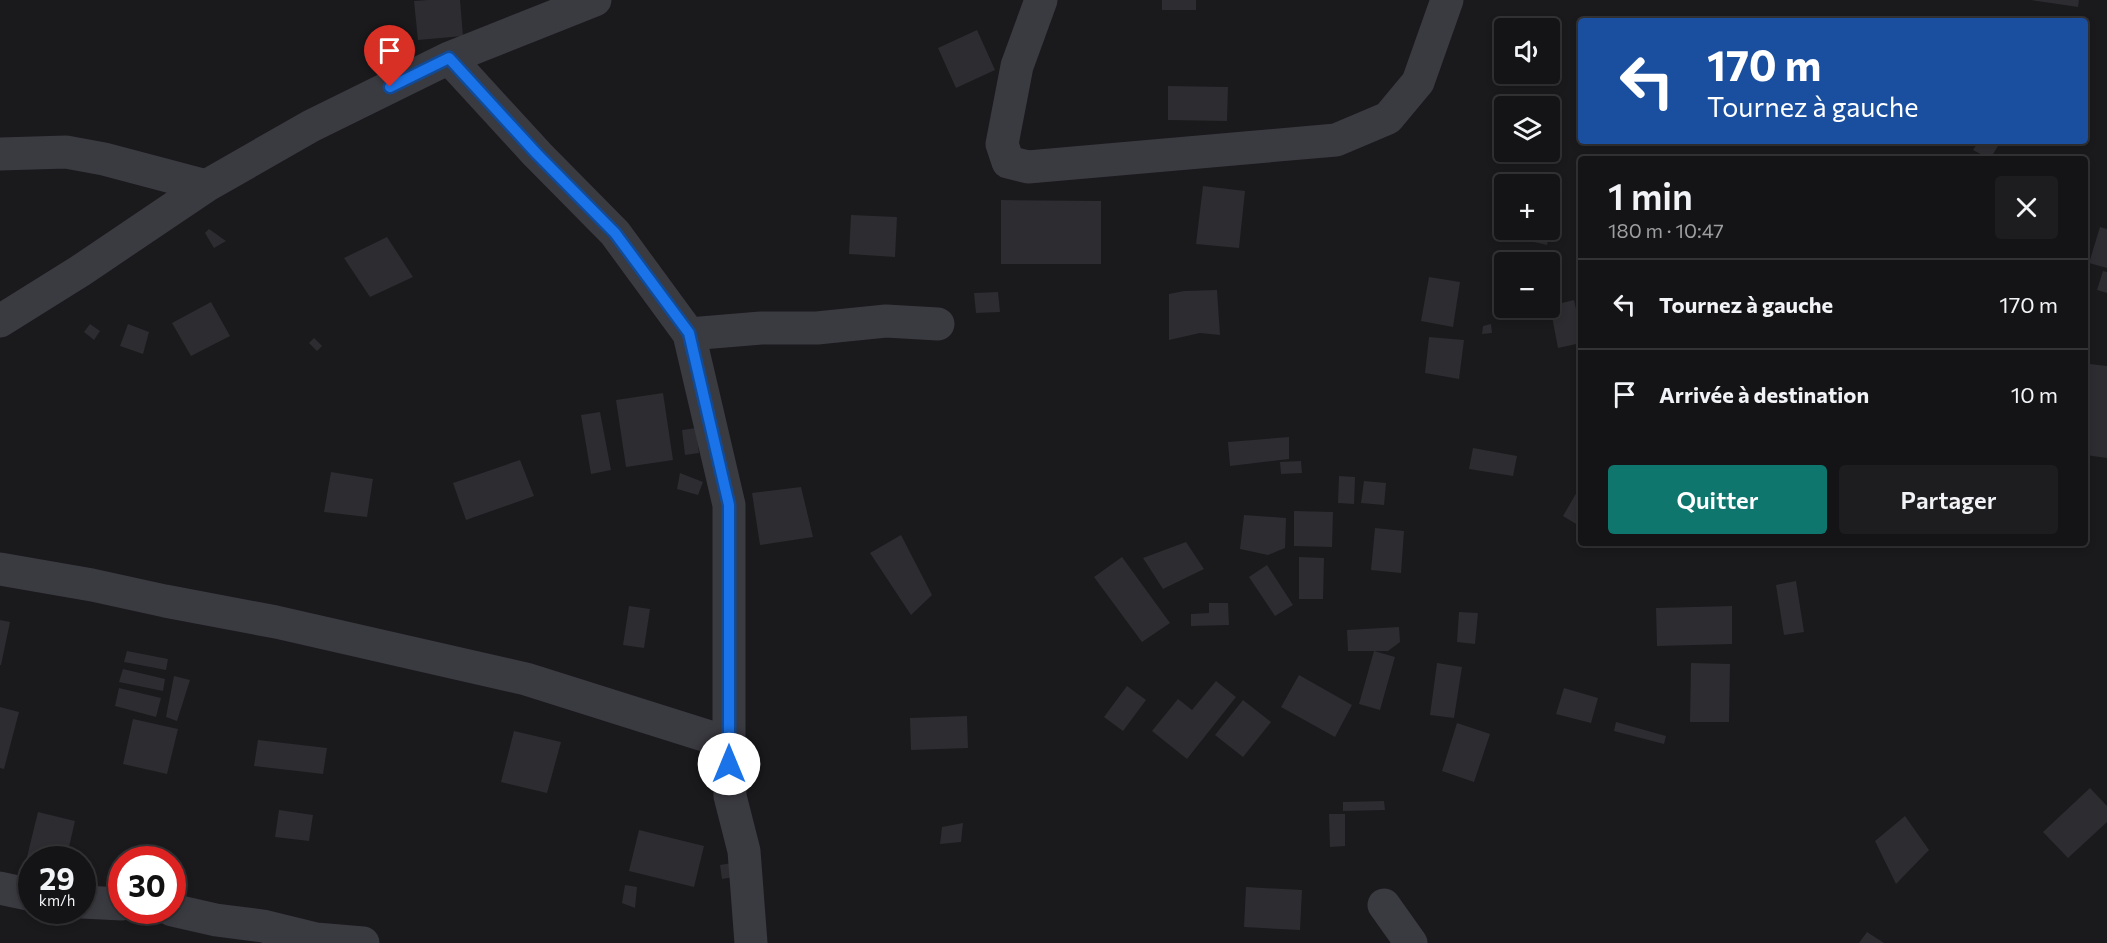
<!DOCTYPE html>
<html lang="fr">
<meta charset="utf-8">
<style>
body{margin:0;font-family:Commissioner,sans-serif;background:#1d1c1e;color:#f1f3f6;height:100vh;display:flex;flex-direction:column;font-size:22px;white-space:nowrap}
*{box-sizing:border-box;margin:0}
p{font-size:20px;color:#9d9ea0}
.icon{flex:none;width:33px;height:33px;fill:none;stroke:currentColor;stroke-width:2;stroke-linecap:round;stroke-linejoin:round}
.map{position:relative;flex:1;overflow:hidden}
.sheet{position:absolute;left:1578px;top:156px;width:510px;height:390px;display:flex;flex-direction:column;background:#141315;border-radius:6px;box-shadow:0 3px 9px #0003,0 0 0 2px #333234}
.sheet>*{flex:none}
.top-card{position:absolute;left:1578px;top:18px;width:510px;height:126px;border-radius:6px;box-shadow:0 3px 9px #0003,0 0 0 2px #333234;background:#1a4fa0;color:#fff;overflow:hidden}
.controls{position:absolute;left:1494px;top:18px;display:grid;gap:12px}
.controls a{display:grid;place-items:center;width:66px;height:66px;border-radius:6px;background:#141315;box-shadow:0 3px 9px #0003,0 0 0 2px #333234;font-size:30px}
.speed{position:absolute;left:18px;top:846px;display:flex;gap:12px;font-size:30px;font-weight:700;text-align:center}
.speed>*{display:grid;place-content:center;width:78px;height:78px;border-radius:50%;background:#141315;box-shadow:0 3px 9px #0003,0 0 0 2px #333234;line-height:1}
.speed small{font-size:15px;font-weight:400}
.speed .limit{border:9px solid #d22;background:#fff;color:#111}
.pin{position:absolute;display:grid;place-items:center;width:51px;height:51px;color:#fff;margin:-62px -26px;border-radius:50% 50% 50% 0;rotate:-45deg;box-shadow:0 0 6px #0007}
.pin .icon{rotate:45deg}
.me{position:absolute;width:66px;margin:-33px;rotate:0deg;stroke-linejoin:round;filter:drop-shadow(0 0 4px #0008)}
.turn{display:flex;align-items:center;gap:21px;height:126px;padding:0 30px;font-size:27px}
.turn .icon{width:78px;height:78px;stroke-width:2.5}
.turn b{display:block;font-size:42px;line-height:51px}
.round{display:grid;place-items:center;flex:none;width:63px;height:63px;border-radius:6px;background:#1d1c1e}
.summary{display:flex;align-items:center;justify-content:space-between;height:102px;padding:0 30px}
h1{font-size:36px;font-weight:600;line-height:45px}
.action{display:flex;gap:12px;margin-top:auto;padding:12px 30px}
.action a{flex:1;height:69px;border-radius:6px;background:#0f766e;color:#fff;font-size:24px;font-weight:600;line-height:69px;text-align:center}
.action a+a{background:#1d1c1e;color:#f1f3f6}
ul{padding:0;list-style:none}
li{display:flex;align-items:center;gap:18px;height:90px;padding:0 30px;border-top:2px solid #333234}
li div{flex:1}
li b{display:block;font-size:22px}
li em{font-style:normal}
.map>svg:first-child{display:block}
.building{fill:#2d2c30}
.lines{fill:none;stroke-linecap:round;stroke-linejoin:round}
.street{stroke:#3a3a41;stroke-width:33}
.route-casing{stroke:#114b97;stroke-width:15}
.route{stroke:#1a73e8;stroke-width:10}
</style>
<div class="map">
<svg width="2107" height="943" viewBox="0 0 2107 943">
<rect width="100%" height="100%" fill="#1a191c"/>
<path class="building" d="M 428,0 L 460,0 L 463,36 L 418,40 L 414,1 Z
M 1162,0 L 1196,0 L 1196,10 L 1162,10 Z
M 2031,0 L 2079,0 L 2078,7 Z
M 977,30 L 995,70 L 956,88 L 938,48 Z
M 1168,86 L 1228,87 L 1227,121 L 1168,120 Z
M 1979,141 L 2001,141 L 1990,159 L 1973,150 Z
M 1203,186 L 1245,191 L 1239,248 L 1196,244 Z
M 1001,200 L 1101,201 L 1101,264 L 1001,264 Z
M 1550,200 L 1557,202 L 1550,229 Z
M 851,215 L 897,217 L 895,257 L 849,254 Z
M 2100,227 L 2107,229 L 2107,268 L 2089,263 Z
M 209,229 L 226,241 L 214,248 L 205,233 Z
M 1505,230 L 1550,230 L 1547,245 L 1504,235 Z
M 387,237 L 413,277 L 370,297 L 344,258 Z
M 2103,271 L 2107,272 L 2107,293 L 2097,290 Z
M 1429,277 L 1460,282 L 1453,327 L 1421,321 Z
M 1217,290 L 1220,335 L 1200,333 L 1169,340 L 1169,294 L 1184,291 Z
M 998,292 L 1000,312 L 976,313 L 974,293 Z
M 1574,300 L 1581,331 L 1581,343 L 1558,348 L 1550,306 Z
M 211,302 L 230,336 L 191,356 L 172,323 Z
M 90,324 L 100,331 L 94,340 L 84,332 Z
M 128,324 L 149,332 L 143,354 L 120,346 Z
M 1491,324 L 1492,333 L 1482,334 L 1483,326 Z
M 1429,337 L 1464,340 L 1459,379 L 1425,373 Z
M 314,338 L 322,346 L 317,351 L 309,343 Z
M 2090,364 L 2107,366 L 2107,458 L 2085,455 L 2085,395 Z
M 663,393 L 673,460 L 626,467 L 616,400 Z
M 600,412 L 611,470 L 591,474 L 581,415 Z
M 696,428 L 699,453 L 685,455 L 682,430 Z
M 1289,437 L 1289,459 L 1230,466 L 1228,442 Z
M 1473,448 L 1517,456 L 1513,476 L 1469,469 Z
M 520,460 L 534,496 L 466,520 L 453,483 Z
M 1301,461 L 1302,473 L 1281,474 L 1280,462 Z
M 331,472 L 373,479 L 367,517 L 324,512 Z
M 680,473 L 703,482 L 698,495 L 677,489 Z
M 1339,476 L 1355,477 L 1354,504 L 1338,503 Z
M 1364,481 L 1386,483 L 1384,505 L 1361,503 Z
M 1581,485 L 1581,527 L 1563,516 Z
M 801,487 L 813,537 L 760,545 L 752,493 Z
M 1294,511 L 1333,512 L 1332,547 L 1294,546 Z
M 1244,515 L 1286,518 L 1285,548 L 1268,555 L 1240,549 Z
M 1375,528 L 1404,531 L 1401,573 L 1371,570 Z
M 901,535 L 932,595 L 911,615 L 870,553 Z
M 1186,542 L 1204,569 L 1163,589 L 1143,558 Z
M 1122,557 L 1170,623 L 1142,642 L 1094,577 Z
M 1299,557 L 1324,558 L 1323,599 L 1299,599 Z
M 1267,565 L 1293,605 L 1275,616 L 1249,577 Z
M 1796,581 L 1804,632 L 1784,635 L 1776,585 Z
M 1209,603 L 1228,603 L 1229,625 L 1191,626 L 1191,614 L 1209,613 Z
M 629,606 L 650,609 L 644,648 L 623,645 Z
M 1732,606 L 1732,644 L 1657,646 L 1656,608 Z
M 1459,612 L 1478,613 L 1475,644 L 1457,642 Z
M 0,620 L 10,622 L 1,665 L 0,665 Z
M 1399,627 L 1400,642 L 1388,651 L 1348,651 L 1347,630 Z
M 127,651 L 168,659 L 166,670 L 124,662 Z
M 1374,651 L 1395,657 L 1380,710 L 1359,704 Z
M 1437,663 L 1462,667 L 1454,718 L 1430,715 Z
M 1691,663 L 1730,664 L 1729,722 L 1690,722 Z
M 123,669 L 165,679 L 163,691 L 119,682 Z
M 1299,675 L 1352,705 L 1335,737 L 1281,707 Z
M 174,676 L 190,680 L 177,721 L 166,717 Z
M 1216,681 L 1236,697 L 1187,759 L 1152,731 L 1178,699 L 1192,710 Z
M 1127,686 L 1146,700 L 1123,731 L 1104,717 Z
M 119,688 L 161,698 L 156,717 L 115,706 Z
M 1564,688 L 1598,698 L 1591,723 L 1556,714 Z
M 1243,700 L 1271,722 L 1243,757 L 1215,735 Z
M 0,707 L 19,712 L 4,769 L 0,768 Z
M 967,716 L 968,748 L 911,750 L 910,718 Z
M 133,719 L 178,729 L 167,774 L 123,764 Z
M 1616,722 L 1666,736 L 1664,744 L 1614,731 Z
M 1457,723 L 1490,734 L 1474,782 L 1442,771 Z
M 514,731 L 561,742 L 547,793 L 501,782 Z
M 258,740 L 327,748 L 323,774 L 254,766 Z
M 2090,788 L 2107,806 L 2107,822 L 2068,858 L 2043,832 Z
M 1384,801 L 1385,810 L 1343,811 L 1343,802 Z
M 279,810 L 313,815 L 309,841 L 275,837 Z
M 38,812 L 75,821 L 66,860 L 32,860 L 32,866 L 25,865 Z
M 1329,814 L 1345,814 L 1345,846 L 1330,847 Z
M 1905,816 L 1929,850 L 1896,884 L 1875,841 Z
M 963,823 L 961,842 L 940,844 L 942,827 Z
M 639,830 L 704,846 L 694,887 L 629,871 Z
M 732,863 L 734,877 L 722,879 L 720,865 Z
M 625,885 L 637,887 L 635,908 L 622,903 Z
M 1246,887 L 1302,890 L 1300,930 L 1244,927 Z
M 1867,932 L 1884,943 L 1859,943 Z"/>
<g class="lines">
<path class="street" d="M 1041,0 L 1017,66 L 1002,144 L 1008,162 L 1028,167 L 1336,140 L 1388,118 L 1418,82 L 1447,0
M 0,154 L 66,152 L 104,159 L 206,186
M 0,321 L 80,271 L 206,186 L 311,126 L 449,58 L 595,0
M 689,334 L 761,328 L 817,328 L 886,321 L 938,324
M 0,569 L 92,585 L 165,601 L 276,622 L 526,679 L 729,743 L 729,505 L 689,334 L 615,233 L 537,154 L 449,58
M 729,743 L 730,796 L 744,851 L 751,943
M 0,888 L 32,895
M 82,902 L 122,904
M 1384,905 L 1411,943
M 172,910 L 216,920 L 263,926 L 316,939 L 363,943"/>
</g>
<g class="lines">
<g class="route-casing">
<path id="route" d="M 390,87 L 449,58 L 537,154 L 615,233 L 689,333 L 729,505 L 729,764"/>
</g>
<use href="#route" class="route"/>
</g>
</svg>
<div class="controls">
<a><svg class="icon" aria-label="sound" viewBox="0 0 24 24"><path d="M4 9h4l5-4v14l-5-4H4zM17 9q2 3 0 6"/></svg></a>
<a><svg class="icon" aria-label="layers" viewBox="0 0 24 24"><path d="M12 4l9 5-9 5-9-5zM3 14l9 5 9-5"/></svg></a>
<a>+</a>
<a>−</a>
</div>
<div class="speed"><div>29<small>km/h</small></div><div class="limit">30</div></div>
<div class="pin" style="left:390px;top:87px;background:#d93025"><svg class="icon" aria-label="arrive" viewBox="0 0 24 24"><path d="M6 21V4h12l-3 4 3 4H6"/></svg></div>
<svg class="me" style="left:729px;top:764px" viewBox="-20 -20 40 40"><circle r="19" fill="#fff"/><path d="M0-13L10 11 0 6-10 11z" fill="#1a73e8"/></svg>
<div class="top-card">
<div class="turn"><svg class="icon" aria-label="left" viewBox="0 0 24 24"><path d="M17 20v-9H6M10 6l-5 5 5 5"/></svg><div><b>170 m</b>Tournez à gauche</div></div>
</div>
<section class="sheet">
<div class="summary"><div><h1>1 min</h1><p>180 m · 10:47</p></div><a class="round"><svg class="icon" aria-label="close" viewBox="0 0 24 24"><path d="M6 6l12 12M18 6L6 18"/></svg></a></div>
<ul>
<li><svg class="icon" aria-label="left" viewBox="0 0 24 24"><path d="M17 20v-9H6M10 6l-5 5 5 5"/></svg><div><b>Tournez à gauche</b></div><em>170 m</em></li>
<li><svg class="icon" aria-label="arrive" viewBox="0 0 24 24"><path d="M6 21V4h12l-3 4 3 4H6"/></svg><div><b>Arrivée à destination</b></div><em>10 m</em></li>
</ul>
<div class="action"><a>Quitter</a><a>Partager</a></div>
</section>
</div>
